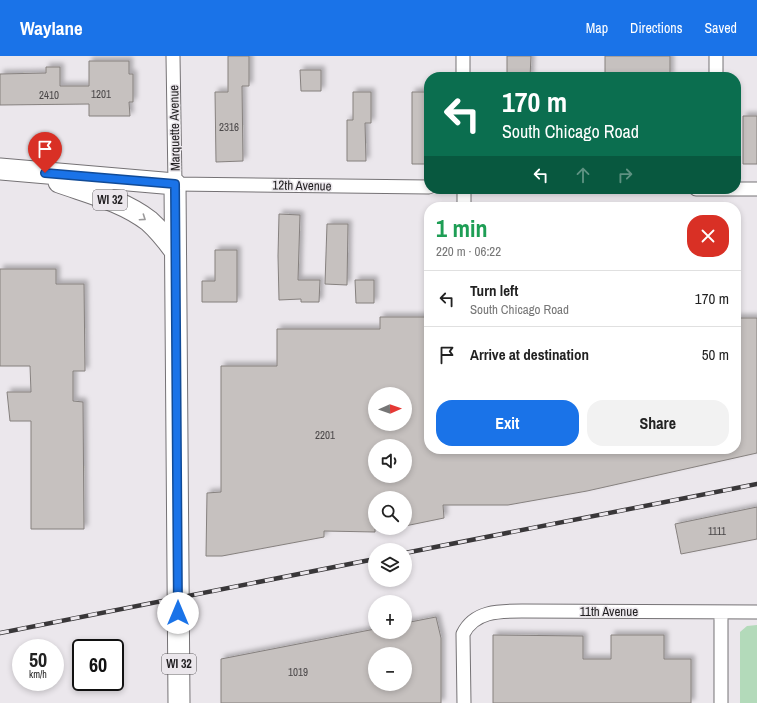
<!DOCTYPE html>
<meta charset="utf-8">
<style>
body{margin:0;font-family:"Archivo Narrow",sans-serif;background:#f2f2f2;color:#222;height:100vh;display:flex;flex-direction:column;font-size:15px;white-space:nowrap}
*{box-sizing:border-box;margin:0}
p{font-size:13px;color:#767676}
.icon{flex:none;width:22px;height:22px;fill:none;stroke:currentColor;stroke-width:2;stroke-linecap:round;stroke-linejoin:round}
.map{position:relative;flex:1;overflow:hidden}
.details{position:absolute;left:424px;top:146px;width:317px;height:252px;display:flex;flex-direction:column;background:#fff;border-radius:16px;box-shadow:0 2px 6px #0003}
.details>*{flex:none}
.top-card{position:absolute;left:424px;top:16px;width:317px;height:122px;border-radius:16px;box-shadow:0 2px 6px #0003;background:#0b6e4f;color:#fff;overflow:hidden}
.needle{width:26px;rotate:88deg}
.buttons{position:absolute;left:368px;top:331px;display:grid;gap:8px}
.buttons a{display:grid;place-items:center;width:44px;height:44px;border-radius:50%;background:#fff;box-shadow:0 2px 6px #0003;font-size:20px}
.speed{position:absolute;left:12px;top:583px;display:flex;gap:8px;font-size:20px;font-weight:700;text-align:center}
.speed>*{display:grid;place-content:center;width:52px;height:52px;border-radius:50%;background:#fff;box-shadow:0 2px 6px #0003;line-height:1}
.speed small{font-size:10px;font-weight:400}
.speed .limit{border:2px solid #111;border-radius:6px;background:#fff;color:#111}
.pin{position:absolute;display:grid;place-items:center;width:34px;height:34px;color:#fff;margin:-41px -17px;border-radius:50% 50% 50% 0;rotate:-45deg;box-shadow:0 0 4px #0007}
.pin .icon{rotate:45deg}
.me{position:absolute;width:44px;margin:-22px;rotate:0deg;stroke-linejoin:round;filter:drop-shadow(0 0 3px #0008)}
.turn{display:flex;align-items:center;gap:14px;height:84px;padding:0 12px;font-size:18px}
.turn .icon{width:52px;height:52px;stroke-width:2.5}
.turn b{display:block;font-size:28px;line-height:34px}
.lanes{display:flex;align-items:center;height:38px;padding:0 12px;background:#0003;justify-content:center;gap:20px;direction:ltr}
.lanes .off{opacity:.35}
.round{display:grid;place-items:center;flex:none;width:42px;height:42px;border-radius:16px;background:#f2f2f2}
.summary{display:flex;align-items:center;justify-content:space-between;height:68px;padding:0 12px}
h1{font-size:24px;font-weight:700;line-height:30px;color:#1e9e55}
.primary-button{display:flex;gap:8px;margin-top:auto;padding:8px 12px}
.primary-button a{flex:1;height:46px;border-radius:16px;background:#1a73e8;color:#fff;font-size:16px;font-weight:700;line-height:46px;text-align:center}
.primary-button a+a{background:#f2f2f2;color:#222}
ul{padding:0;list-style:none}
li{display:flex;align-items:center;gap:12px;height:56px;padding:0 12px;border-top:1px solid #e0e0e0}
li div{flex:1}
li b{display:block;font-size:15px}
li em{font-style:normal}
header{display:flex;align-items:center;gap:24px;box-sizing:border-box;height:56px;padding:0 20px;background:#1a73e8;color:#fff}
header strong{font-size:19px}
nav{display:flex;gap:22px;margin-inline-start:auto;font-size:14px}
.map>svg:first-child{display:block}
.green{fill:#b3daba}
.building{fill:#c6c1bf;stroke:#86817f;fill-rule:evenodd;filter:url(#shadow)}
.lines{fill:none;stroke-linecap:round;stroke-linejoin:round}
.street-casing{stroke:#757275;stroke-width:15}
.primary-casing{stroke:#757275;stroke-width:23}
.street{stroke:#fff;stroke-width:13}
.primary{stroke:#fff;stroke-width:21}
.rail-casing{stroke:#393739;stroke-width:4.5}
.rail{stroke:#ebe7ec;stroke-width:3;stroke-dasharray:9;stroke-linecap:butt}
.oneway{stroke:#9b9a9b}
.route-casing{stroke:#114b97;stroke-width:10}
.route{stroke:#1a73e8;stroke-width:7}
.labels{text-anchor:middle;stroke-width:3;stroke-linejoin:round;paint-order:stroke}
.number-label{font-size:11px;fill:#4a4748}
.shield{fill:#ebe7ec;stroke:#5d5a5d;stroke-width:1}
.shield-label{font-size:12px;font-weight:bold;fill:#201e20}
.street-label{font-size:13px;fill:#201e20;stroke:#ebe7ec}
</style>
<header>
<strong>Waylane</strong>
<nav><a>Map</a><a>Directions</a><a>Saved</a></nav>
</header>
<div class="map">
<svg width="757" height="647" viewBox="0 0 757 647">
<defs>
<filter id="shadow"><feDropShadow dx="3.5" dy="-3.5" stdDeviation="2" flood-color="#0004"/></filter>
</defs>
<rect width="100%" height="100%" fill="#ebe7ec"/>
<path class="green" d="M 757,569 L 757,647 L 740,647 L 740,576 L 747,570 Z"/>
<path class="building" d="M 228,0 L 249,0 L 249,30 L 242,30 L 243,105 L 216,106 L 215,36 L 228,36 Z
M 507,0 L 531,0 L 530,21 L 507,21 Z
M 605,0 L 670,0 L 670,21 L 605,21 Z
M 89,5 L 129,5 L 129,18 L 133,18 L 133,46 L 129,46 L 130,60 L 89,60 L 89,48 L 0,49 L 0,18 L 46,17 L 46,11 L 60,11 L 60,30 L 89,30 Z
M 300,14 L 321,14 L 321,35 L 301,35 Z
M 353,36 L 371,36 L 371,67 L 365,67 L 366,105 L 347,105 L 347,64 L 353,64 Z
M 412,36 L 429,36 L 429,108 L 412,108 Z
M 743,60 L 757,60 L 757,108 L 743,108 Z
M 279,158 L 300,159 L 298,224 L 320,224 L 319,246 L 301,246 L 301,243 L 279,244 L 278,200 Z
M 327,168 L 348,168 L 347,229 L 325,228 Z
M 215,194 L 237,194 L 237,246 L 202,246 L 202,225 L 215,225 Z
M 0,213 L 56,213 L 56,228 L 84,228 L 85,315 L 73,315 L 73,345 L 83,346 L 84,473 L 31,473 L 31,365 L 10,365 L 7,336 L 31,336 L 30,310 L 0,310 Z
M 355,224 L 374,224 L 374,247 L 356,247 Z
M 380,261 L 429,261 L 429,393 L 736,393 L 736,262 L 757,262 L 757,397 L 587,435 L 508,449 L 443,449 L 444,462 L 405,470 L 405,442 L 375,442 L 375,476 L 324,475 L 324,481 L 222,500 L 206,500 L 207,437 L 221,436 L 221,310 L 277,310 L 277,273 L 380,273 ZM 375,338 L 405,338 L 405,368 L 375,368 ZM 375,390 L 405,390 L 405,420 L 375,420 Z
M 757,451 L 757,483 L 681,498 L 675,468 Z
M 436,561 L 441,582 L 441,647 L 221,647 L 221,603 L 375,573 L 375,576 L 405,576 L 405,567 ZM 375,598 L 405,598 L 405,628 L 375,628 Z
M 493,579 L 583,580 L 583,603 L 611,603 L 611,579 L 664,579 L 664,603 L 691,603 L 691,647 L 493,647 Z"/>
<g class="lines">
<g class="street-casing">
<path id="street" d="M 173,0 L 175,128 L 429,131
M 463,0 L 463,21
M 716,0 L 716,21
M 464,133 L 464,151
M 696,133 L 757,133
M 464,647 L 463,578 C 474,555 499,555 522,555 L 757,556
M 721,647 L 721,556"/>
</g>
<g class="primary-casing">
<path id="primary" d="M 0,113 L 175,128 L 179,647
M 59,126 C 90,137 123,145 149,165 C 159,174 167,184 175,195"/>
</g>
<use href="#street" class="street"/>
<use href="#primary" class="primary"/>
<g class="rail-casing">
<path id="rail" d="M 405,497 L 757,428
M 0,577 L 375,503"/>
</g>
<use href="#rail" class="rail"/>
</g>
<defs><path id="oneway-chevron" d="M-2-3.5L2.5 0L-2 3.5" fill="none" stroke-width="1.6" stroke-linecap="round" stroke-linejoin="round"/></defs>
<use class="oneway" href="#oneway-chevron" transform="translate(143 162) rotate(34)"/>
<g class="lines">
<g class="route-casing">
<path id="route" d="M 45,117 L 175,128 L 178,557"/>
</g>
<use href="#route" class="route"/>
</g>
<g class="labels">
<g class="number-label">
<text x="101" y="42">1201</text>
<text x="49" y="43">2410</text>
<text x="229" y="75">2316</text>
<text x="325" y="383">2201</text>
<text x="717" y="479">1111</text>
<text x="298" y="620">1019</text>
</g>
<g class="shield">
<rect x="93" y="134" width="34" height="20" rx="3"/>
<rect x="162" y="598" width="34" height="20" rx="3"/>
</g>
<g class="shield-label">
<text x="110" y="148">WI 32</text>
<text x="179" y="612">WI 32</text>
</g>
<g class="street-label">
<text transform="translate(174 72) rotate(-91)" y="5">Marquette Avenue</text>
<text transform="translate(302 129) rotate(1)" y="5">12th Avenue</text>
<text x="609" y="560">11th Avenue</text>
</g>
</g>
</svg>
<div class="buttons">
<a><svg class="needle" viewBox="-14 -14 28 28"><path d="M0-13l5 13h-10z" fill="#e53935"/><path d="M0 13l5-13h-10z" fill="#767676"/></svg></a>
<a><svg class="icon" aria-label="sound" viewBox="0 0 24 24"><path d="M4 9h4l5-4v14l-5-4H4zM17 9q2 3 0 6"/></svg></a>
<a><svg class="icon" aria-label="search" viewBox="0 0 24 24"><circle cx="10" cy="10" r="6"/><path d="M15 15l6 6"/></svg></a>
<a><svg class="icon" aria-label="layers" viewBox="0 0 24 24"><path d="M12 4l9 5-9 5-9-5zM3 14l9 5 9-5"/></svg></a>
<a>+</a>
<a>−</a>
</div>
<div class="speed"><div>50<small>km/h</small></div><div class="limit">60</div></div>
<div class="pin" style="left:45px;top:117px;background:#d93025"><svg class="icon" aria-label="arrive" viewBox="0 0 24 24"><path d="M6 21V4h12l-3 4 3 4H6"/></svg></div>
<svg class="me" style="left:178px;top:557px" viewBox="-20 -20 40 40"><circle r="19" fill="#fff"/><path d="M0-13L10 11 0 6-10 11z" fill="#1a73e8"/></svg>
<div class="top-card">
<div class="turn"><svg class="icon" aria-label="left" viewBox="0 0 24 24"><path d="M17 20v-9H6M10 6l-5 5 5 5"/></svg><div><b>170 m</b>South Chicago Road</div></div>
<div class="lanes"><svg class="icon" aria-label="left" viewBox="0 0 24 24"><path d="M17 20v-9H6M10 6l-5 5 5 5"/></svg><svg class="icon off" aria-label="ahead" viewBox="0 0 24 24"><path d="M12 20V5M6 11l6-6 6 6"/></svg><svg class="icon off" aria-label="right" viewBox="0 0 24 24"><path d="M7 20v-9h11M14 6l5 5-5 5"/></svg></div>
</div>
<section class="details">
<div class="summary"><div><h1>1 min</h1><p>220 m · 06:22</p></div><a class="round" style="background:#d93025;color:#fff"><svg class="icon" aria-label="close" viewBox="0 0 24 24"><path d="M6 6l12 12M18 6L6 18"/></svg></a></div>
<ul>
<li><svg class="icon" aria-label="left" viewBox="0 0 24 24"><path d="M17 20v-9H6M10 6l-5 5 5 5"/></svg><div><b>Turn left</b><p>South Chicago Road</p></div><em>170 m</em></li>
<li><svg class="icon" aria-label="arrive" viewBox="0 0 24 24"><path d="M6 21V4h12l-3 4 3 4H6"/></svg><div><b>Arrive at destination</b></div><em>50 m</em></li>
</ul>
<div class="primary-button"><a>Exit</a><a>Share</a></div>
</section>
</div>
